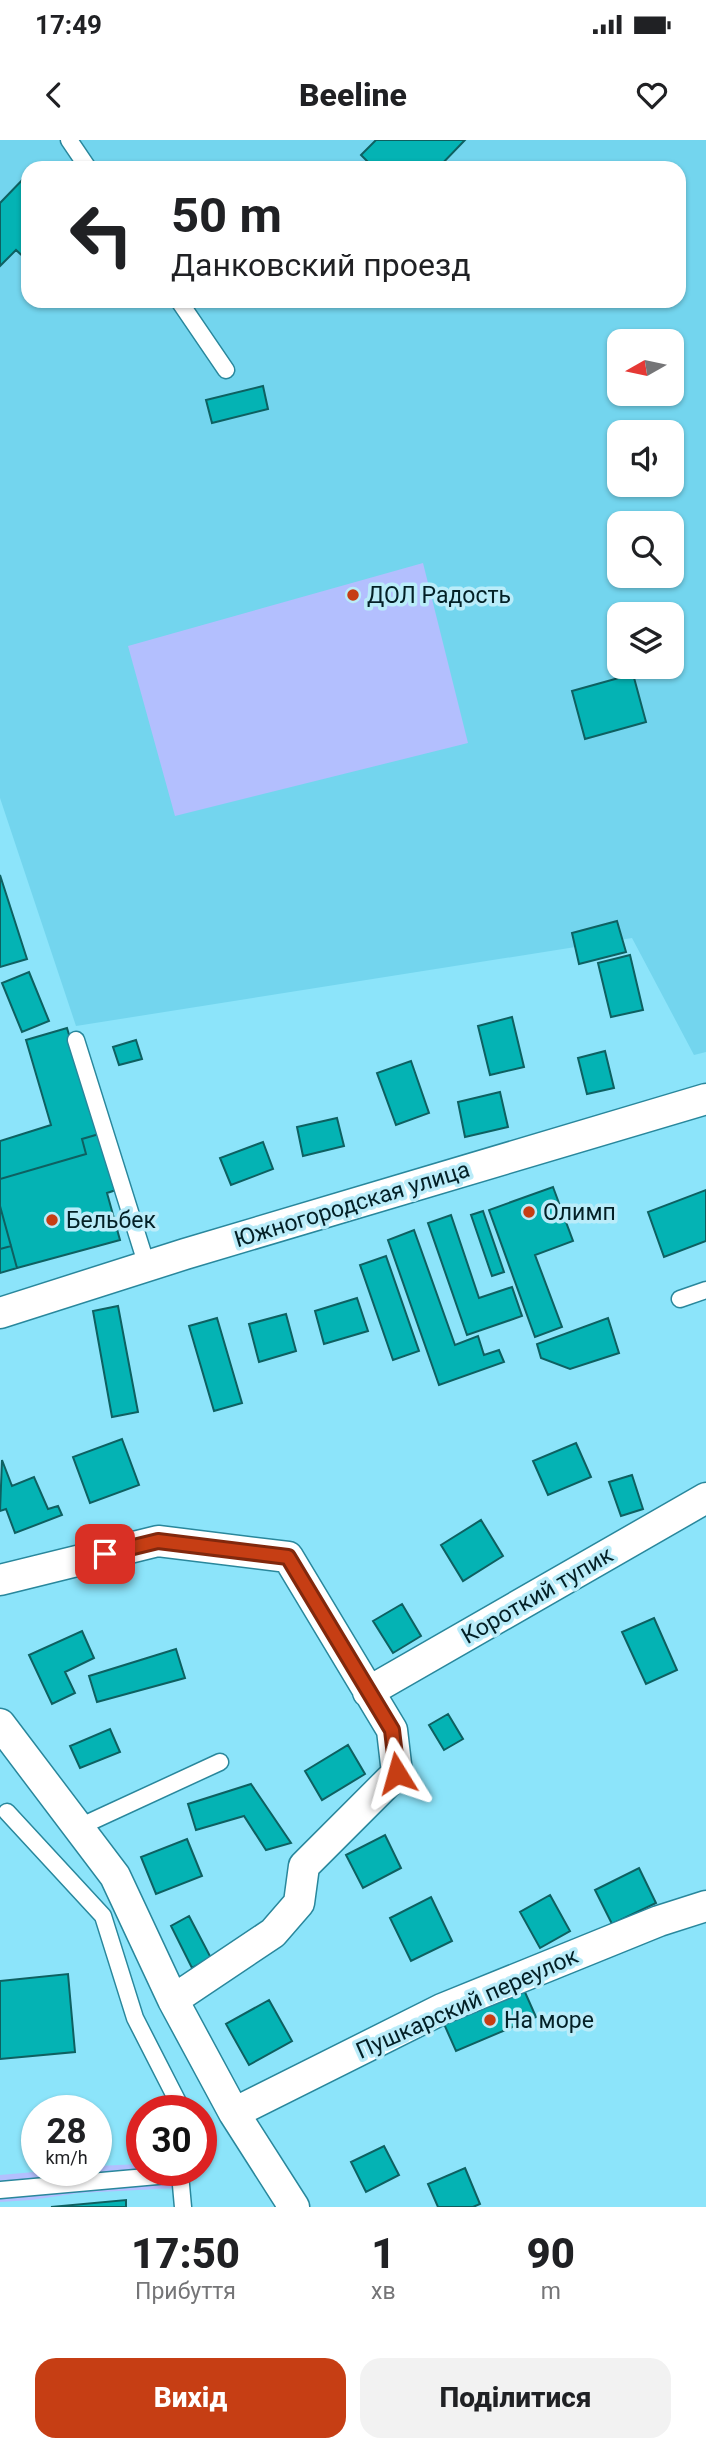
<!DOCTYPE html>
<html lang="uk">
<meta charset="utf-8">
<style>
body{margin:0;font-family:Roboto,sans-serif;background:#f2f2f2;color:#202124;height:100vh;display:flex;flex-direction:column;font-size:26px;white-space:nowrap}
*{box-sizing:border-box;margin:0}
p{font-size:23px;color:#757577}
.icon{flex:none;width:38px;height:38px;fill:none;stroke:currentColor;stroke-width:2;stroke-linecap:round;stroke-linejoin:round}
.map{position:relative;height:2067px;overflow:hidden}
.sheet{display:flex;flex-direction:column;background:#fff;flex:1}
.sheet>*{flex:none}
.hud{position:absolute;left:21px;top:21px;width:665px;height:147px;border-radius:21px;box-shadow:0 2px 5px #0004;background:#fff;color:#202124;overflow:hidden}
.needle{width:46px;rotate:261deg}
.buttons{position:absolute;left:607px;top:189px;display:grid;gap:14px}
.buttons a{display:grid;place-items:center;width:77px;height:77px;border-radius:14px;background:#fff;box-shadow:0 2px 5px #0004;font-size:35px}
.speed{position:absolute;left:21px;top:1955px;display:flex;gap:14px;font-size:35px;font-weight:700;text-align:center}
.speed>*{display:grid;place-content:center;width:91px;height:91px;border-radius:50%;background:#fff;box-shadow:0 2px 5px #0004;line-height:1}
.speed small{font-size:18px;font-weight:400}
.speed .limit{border:10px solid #d22;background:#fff;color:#111}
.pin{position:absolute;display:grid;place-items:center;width:60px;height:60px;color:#fff;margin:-30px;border-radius:14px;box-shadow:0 4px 10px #0006}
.me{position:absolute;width:77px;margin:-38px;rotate:352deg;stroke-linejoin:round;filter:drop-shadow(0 0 5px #0008)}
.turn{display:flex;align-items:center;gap:24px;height:147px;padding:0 35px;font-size:32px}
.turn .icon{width:91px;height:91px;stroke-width:2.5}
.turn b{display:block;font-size:49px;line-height:60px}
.eta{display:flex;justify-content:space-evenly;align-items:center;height:119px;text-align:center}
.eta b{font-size:42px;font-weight:800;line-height:49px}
.button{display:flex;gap:14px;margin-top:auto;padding:14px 35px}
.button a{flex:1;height:80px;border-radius:21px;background:#c63e14;color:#fff;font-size:28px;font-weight:800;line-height:80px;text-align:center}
.button a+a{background:#f2f2f2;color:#202124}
.status{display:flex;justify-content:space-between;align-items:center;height:49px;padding:0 35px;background:#fff;direction:ltr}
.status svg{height:19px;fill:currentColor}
header{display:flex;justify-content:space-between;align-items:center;height:91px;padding:0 35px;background:#fff;font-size:32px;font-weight:800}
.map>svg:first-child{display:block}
.built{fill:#73d5ee;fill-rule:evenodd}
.green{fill:#b3bffe}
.building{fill:#04b3b4;stroke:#0e6061;stroke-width:2}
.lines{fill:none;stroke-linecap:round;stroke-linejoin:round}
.lane-casing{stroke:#29879c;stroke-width:19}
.street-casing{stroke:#29879c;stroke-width:33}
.lane{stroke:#fff;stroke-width:16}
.street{stroke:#fff;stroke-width:30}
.route-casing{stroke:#81280d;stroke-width:18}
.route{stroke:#c63e14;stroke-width:12}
.poi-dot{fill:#c63e14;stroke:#baecf9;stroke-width:2.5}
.labels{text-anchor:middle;stroke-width:7;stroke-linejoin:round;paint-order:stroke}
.poi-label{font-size:23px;fill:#032026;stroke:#baecf9;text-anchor:start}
.street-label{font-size:23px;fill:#032026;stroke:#baecf9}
</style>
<div class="status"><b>17:49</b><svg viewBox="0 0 49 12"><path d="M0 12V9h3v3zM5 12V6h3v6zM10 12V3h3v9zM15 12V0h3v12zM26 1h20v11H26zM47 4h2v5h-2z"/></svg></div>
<header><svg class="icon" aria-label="back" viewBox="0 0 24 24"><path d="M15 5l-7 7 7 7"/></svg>Beeline<svg class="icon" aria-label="heart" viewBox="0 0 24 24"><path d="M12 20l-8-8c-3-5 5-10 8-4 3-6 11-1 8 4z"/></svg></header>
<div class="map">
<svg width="706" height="2067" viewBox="0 0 706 2067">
<rect width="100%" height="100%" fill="#8ce4fa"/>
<path class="built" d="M 0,0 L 706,0 L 706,912 L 694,915 L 632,798 L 76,886 L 0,658 ZM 28,28 L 679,28 L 679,161 L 28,161 ZM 620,201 L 672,201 L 672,254 L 620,254 ZM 620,292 L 672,292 L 672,345 L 620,345 ZM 620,383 L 672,383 L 672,436 L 620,436 ZM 620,474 L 672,474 L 672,527 L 620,527 Z"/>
<path class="green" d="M 423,423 L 468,603 L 175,676 L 128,506 Z
M 142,2024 L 142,2030 L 183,2030 L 178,2048 L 79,2053 L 31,2060 L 0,2062 L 0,2035 L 57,2030 L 96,2030 L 96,2026 Z"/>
<path class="building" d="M 376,0 L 465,0 L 438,28 L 374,28 L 361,15 Z
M 28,34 L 28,121 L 16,110 L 0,126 L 0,63 Z
M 263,246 L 268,269 L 212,283 L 206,260 Z
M 633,534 L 646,582 L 585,599 L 572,551 Z
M 0,735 L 27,819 L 0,827 Z
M 617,781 L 626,812 L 579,824 L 572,793 Z
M 630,815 L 643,870 L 611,877 L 598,823 Z
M 29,832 L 49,881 L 22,892 L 2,843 Z
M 512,877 L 524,927 L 490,935 L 478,886 Z
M 67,888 L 99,994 L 82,999 L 86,1014 L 0,1039 L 0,1001 L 51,985 L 26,900 Z
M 136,900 L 142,919 L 119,925 L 113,907 Z
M 605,911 L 614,948 L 587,954 L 578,918 Z
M 411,921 L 429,973 L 396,985 L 377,933 Z
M 500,952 L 508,987 L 465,997 L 458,962 Z
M 337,978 L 344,1006 L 303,1016 L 297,987 Z
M 99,994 L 116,1050 L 107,1053 L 120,1100 L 17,1128 L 0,1066 L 0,1039 L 86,1014 L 82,999 Z
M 263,1002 L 273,1029 L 231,1045 L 220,1018 Z
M 553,1047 L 573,1101 L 535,1115 L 562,1187 L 535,1197 L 489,1070 Z
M 706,1050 L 706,1101 L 664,1117 L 648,1072 Z
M 0,1066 L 11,1106 L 0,1109 Z
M 483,1071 L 504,1132 L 492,1136 L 471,1075 Z
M 451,1075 L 479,1158 L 512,1147 L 522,1176 L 467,1195 L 428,1083 Z
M 414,1090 L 455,1205 L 478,1196 L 484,1215 L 499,1210 L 504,1222 L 439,1245 L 388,1100 Z
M 11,1106 L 17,1128 L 0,1133 L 0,1109 Z
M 386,1116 L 419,1211 L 393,1220 L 360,1125 Z
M 357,1158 L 368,1191 L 324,1204 L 315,1171 Z
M 118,1166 L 138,1272 L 112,1277 L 93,1171 Z
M 286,1174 L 296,1211 L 259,1222 L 249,1184 Z
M 217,1178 L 242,1263 L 214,1271 L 189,1186 Z
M 608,1178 L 619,1213 L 570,1229 L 541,1218 L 537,1204 Z
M 122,1299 L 139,1345 L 90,1363 L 73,1317 Z
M 576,1303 L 591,1337 L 548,1355 L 533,1321 Z
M 2,1320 L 12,1346 L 34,1337 L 48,1369 L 58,1366 L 62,1375 L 15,1393 L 6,1369 L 0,1371 Z
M 632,1335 L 643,1369 L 621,1376 L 609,1342 Z
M 481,1380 L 503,1416 L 463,1441 L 441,1405 Z
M 402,1464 L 421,1496 L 393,1513 L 373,1481 Z
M 654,1478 L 677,1530 L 646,1544 L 622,1492 Z
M 82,1491 L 94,1518 L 65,1532 L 75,1553 L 52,1564 L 29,1515 Z
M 176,1509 L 185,1538 L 97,1562 L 89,1536 Z
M 448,1574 L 463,1599 L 444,1610 L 429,1585 Z
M 110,1589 L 120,1612 L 80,1628 L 70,1606 Z
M 348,1605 L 365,1634 L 322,1660 L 305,1631 Z
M 251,1644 L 291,1703 L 266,1710 L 244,1676 L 196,1690 L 188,1664 Z
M 385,1695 L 401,1728 L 363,1748 L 346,1715 Z
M 187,1699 L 202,1736 L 156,1754 L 141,1717 Z
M 639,1728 L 656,1763 L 612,1784 L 595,1750 Z
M 550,1755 L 570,1791 L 540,1808 L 520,1772 Z
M 431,1757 L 452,1801 L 411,1821 L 390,1778 Z
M 189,1776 L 211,1818 L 192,1828 L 171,1786 Z
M 68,1834 L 75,1912 L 0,1919 L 0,1841 Z
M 524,1850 L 536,1877 L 456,1911 L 444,1884 Z
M 269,1860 L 292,1901 L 249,1925 L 226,1884 Z
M 384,2006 L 399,2035 L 366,2052 L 351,2022 Z
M 465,2028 L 480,2064 L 473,2067 L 438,2067 L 428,2044 Z
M 126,2060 L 126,2067 L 51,2067 Z"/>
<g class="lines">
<g class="lane-casing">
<path id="lane" d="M 69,0 L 88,28
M 179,161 L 226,230
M 76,900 L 147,1126
M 680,1159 L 706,1150
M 7,1672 L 103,1776 L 135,1878 L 182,1970
M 77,1688 L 220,1622
M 0,2050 L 180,2034 L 183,2067"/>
</g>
<g class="street-casing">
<path id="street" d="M 0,1173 L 185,1114 L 706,959
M 0,1440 L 158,1401 L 288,1417 L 392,1590 L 397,1633 L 304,1726 L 299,1763 L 273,1793 L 173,1860
M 368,1552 L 706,1358
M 0,1584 L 115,1736 L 173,1860 L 234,1973 L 294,2067
M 234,1973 L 442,1869 L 659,1781 L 706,1766"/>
</g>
<use href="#lane" class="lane"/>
<use href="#street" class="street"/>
</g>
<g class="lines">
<g class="route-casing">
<path id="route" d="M 105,1414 L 158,1401 L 288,1417 L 392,1590 L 397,1633"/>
</g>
<use href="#route" class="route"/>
</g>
<g class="poi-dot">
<circle cx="353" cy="455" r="7"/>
<circle cx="529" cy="1072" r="7"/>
<circle cx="52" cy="1080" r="7"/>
<circle cx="490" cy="1880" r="7"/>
</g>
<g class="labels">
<g class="poi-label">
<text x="367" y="463">ДОЛ Радость</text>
<text x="543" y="1080">Олимп</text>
<text x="66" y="1088">Бельбек</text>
<text x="504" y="1888">На море</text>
</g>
<g class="street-label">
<text transform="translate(352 1064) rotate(-17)" y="8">Южногородская улица</text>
<text transform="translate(537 1455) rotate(-30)" y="8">Короткий тупик</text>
<text transform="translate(467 1863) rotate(-24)" y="8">Пушкарский переулок</text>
</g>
</g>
</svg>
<div class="buttons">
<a><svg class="needle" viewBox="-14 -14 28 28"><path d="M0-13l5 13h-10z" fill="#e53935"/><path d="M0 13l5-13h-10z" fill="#757577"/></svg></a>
<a><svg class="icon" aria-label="sound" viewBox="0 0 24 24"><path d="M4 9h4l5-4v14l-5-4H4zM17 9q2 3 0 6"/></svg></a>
<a><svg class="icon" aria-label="search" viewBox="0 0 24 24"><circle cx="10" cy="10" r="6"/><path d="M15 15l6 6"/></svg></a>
<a><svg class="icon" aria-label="layers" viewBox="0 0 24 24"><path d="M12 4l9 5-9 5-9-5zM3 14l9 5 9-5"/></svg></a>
</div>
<div class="speed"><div>28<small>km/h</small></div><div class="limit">30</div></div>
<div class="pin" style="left:105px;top:1414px;background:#d93025"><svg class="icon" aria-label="arrive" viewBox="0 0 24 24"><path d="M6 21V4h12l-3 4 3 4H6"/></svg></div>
<svg class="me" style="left:397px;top:1633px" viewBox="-20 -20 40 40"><path d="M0-17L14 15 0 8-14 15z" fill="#c63e14" stroke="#fff" stroke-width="4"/></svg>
<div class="hud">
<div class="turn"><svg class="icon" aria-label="left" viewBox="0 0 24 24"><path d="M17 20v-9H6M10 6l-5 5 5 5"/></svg><div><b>50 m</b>Данковский проезд</div></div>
</div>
</div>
<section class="sheet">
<div class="eta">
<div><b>17:50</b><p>Прибуття</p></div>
<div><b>1</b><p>хв</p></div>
<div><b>90</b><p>m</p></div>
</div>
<div class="button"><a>Вихід</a><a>Поділитися</a></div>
</section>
